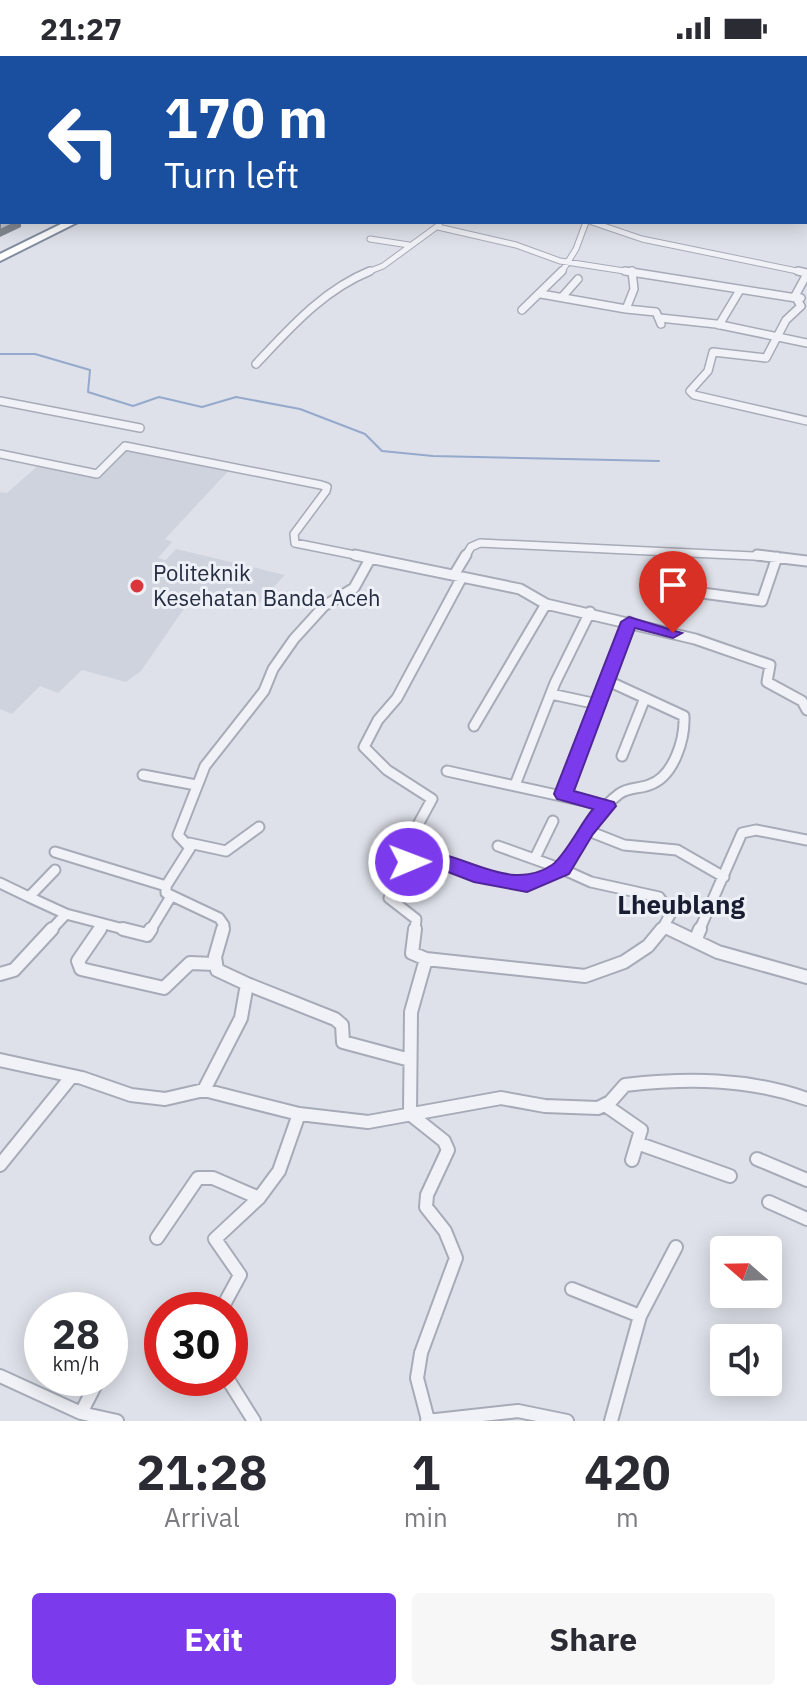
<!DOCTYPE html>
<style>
body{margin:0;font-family:"IBM Plex Sans",sans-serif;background:#f7f7f7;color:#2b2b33;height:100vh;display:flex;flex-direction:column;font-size:30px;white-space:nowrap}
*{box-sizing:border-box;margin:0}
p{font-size:26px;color:#7c7c81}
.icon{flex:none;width:44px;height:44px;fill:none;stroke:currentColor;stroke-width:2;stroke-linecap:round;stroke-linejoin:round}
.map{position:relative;height:1365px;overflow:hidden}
.details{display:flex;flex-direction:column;background:#fff;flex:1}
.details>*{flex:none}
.hud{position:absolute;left:0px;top:0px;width:808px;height:168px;box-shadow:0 4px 20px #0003;background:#1a4fa0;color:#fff;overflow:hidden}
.needle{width:52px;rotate:290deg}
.fabs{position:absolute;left:710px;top:1180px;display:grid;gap:16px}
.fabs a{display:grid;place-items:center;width:72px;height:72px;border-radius:8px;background:#fff;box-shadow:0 4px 20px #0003;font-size:40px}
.speed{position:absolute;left:24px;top:1236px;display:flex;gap:16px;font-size:40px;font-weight:700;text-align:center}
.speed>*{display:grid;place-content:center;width:104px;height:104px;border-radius:50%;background:#fff;box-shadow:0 4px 20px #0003;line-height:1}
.speed small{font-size:20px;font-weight:400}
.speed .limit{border:12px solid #d22;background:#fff;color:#111}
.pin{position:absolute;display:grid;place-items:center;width:68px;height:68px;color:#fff;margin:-82px -34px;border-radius:50% 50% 50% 0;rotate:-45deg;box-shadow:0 0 8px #0007}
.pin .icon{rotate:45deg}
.me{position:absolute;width:88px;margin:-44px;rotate:89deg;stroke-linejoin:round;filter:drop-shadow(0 0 6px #0008)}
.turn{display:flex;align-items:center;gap:28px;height:168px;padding:0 32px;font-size:36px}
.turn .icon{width:104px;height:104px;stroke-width:2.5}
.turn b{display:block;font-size:56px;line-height:68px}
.eta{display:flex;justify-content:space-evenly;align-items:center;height:136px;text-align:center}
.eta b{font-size:48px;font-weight:700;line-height:56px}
.action{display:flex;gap:16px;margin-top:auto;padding:16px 32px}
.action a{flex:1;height:92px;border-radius:8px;background:#7c3aed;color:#fff;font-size:32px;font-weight:700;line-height:92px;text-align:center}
.action a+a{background:#f7f7f7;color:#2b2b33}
.status{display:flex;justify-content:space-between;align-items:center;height:56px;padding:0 40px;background:#fff;direction:ltr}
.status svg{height:22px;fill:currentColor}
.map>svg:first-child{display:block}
.built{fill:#cfd3de}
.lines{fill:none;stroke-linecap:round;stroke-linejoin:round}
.stream{stroke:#95a9cc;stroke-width:2}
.minor-far3-casing{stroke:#a7abb7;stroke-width:7}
.minor-far2-casing{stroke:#a7abb7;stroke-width:10}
.minor-far1-casing{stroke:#a7abb7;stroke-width:13}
.minor-casing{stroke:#a7abb7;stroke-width:16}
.trunk-casing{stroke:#848ca1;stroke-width:4}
.minor-far3{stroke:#f1f2f7;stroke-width:5}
.minor-far2{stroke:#f1f2f7;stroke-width:7}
.minor-far1{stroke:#f1f2f7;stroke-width:9}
.minor{stroke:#f1f2f7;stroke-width:12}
.trunk{fill:#fff;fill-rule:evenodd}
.shaded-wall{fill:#82868f}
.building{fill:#babfcc;stroke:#82868f;stroke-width:2}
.route{fill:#7c3aed;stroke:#51269a;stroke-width:2}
.poi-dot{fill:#d9373c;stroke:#edf0f6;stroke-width:3}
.labels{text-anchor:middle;stroke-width:6;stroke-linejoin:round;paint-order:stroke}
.poi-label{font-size:22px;fill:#262c41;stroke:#edf0f6;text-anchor:start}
.quarter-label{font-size:26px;font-weight:bold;fill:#181d31;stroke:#edf0f6}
</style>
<div class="status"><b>21:27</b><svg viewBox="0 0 49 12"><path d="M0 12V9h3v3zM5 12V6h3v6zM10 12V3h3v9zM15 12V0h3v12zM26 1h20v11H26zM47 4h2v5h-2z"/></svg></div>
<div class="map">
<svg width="807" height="1365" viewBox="0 0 807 1365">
<rect width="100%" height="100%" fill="#dee1e9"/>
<path class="built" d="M 127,389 L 232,411 L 165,483 L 172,486 L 158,502 L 166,504 L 176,493 L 285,519 L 252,554 L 192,541 L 141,615 L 126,626 L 82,614 L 58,637 L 40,630 L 12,658 L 0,653 L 0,436 L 7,437 L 41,407 L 100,419 Z"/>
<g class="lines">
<path class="stream" d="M 0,298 L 35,298 L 90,314 L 88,336 L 133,350 L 159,341 L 202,351 L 236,341 L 300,353 L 365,378 L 382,395 L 433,400 L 659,405"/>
<g class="minor-far3-casing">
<path id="minor-far3" d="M 89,0 L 104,2
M 181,2 L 184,0
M 592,166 L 642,183 L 807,217
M 438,171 L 516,189 L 560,205 L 637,217
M 370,183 L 409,189
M 632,214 L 632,217
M 365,217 L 383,210 L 439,169
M 561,217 L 576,193 L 586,166"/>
</g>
<g class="minor-far2-casing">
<path id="minor-far2" d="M 625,215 L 796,242 L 801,250 L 786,264 L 766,302 L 713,296 L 708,315 L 690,335 L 694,339 L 807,365
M 798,215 L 807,217
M 541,238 L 626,253 L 634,233 L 632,215
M 562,241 L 578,223
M 801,242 L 795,240 L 807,218
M 626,253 L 656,256 L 661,268
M 522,254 L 562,215
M 660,262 L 716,268 L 807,287
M 719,269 L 740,234
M 256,308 C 290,272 323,234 370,215
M 0,345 L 140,372
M 0,398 L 97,418 L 125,390 L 321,429 L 327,431 L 326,435 L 294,478 L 295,487 L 365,501
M 465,501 L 471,491 L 480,487 L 775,501"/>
</g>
<g class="minor-far1-casing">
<path id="minor-far1" d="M 355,499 L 520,533 L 546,548 L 695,583 L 770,609 L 767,626 L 802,645 L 807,654
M 757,499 L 807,505
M 454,519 L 466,499
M 650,530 L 762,545 L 777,501
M 551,638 L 597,648
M 474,670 L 546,548
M 622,700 L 645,642
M 447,715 L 607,750
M 143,719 L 196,729
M 515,729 L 555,627 L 590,556
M 563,738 L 629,566
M 586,774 L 624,789 L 677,794 L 724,821
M 189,787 L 226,795 L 259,771
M 498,790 L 562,813 C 578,788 595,756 619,738 C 628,731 639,733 649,729 C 674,721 685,683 684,660 L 606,624
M 55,796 L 166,830
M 535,802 L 553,765
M 408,803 L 408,787 L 432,743 L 387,714 L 364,691 L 378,664 L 397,642 L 462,521
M 55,814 L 29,841 L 66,858
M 0,827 L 29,841
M 666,871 L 674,875
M 50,875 L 66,858 L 131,875
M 99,875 L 103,869
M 150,875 L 170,842
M 222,875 L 224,869 L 219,862 L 166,837 L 166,830 L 190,792 L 178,779 L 205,710 L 264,635 L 273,613 L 294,583 L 324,550 L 354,532 L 370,503
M 415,875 L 416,863 L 389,842 L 408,803 C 473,795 487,848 562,813 L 591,826 L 659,841 L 671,857 L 661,875
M 699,875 L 742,777 L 756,774 L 807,784"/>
</g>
<g class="minor-casing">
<path id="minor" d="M 100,873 L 78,905 L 81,913 L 164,932 L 190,907 L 215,908
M 123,873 L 147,879 L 151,873
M 415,873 L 412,897 L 426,903 L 585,920 L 624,906 L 648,890 L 662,873
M 670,873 L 718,896 L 807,921
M 695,885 L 700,873
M 426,903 L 411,956 L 410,1058 L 444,1085 L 448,1094 L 427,1139 L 426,1151 L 445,1175 L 456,1202 L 421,1297 L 417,1322 L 428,1364
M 0,918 L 14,914 L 52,873
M 247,928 L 335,963 L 342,969 L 343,986 L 410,1004
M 0,1004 L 82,1022 L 131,1039 L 165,1043 L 204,1034 L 299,1058 L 368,1066 L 501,1042 L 545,1050 L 598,1052 L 610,1046 L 625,1029 C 688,1022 747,1022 807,1043
M 204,1034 L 241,962 L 247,928 L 217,914 L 215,901 L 223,873
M 605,1049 L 641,1074 L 632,1104
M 637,1087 L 730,1120
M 757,1103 L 807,1124
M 0,1109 L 72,1020
M 769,1146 L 807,1163
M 157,1182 L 198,1122 L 213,1122 L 259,1142 L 279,1115 L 299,1058
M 572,1233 L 640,1260
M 221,1254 L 240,1219 L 215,1183 L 259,1142
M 110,1272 L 116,1282 L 110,1300
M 0,1320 L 81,1357 L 117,1365
M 227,1322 L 254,1365
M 81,1357 L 99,1322
M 427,1365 L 518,1355 L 567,1365
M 611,1365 L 640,1260 L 676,1191"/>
</g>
<g class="trunk-casing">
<path id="trunk" d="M 379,0 L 390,0 L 378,2 Z
M 65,166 L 78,166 L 0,205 L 0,198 Z"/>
</g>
<use href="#minor-far3" class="minor-far3"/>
<use href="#minor-far2" class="minor-far2"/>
<use href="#minor-far1" class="minor-far1"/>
<use href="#minor" class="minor"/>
<use href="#trunk" class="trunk"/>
</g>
<path class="shaded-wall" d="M 17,166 L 21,166 L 21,171 L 0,181 L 0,174 Z"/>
<path class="building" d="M 2,164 L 2,166 L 17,166 L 0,174 L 0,165 Z"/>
<path class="route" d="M 629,561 L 682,577 L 673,582 L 635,572 L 574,735 L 614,746 L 616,750 L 593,778 L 569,818 L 527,836 L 474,826 L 430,809 L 402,811 L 398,803 L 401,798 C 452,782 503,842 552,809 C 565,800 581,767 593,753 L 557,743 L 554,738 L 621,566 Z"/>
<circle class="poi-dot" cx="137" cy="530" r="8"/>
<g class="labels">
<g class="poi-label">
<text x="153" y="525">Politeknik<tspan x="153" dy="25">Kesehatan Banda Aceh</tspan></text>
</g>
<g class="quarter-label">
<text x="681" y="858">Lheublang</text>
</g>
</g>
</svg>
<div class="fabs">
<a><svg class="needle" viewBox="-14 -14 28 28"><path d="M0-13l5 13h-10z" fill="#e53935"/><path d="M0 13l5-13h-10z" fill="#7c7c81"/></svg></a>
<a><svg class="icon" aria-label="sound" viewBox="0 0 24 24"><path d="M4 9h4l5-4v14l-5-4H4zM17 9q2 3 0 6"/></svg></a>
</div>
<div class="speed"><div>28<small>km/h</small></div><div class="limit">30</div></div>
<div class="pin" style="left:673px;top:577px;background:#d93025"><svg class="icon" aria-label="arrive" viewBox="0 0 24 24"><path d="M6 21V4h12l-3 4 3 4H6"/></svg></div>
<svg class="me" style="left:409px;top:806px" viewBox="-20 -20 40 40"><circle r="17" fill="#7c3aed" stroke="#fff" stroke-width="3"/><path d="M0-11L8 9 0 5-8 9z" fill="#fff"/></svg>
<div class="hud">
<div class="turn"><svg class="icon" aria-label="left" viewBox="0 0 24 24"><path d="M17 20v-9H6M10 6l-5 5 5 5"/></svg><div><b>170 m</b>Turn left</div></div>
</div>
</div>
<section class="details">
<div class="eta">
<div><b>21:28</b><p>Arrival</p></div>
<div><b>1</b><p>min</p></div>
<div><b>420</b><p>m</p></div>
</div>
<div class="action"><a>Exit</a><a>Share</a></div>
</section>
